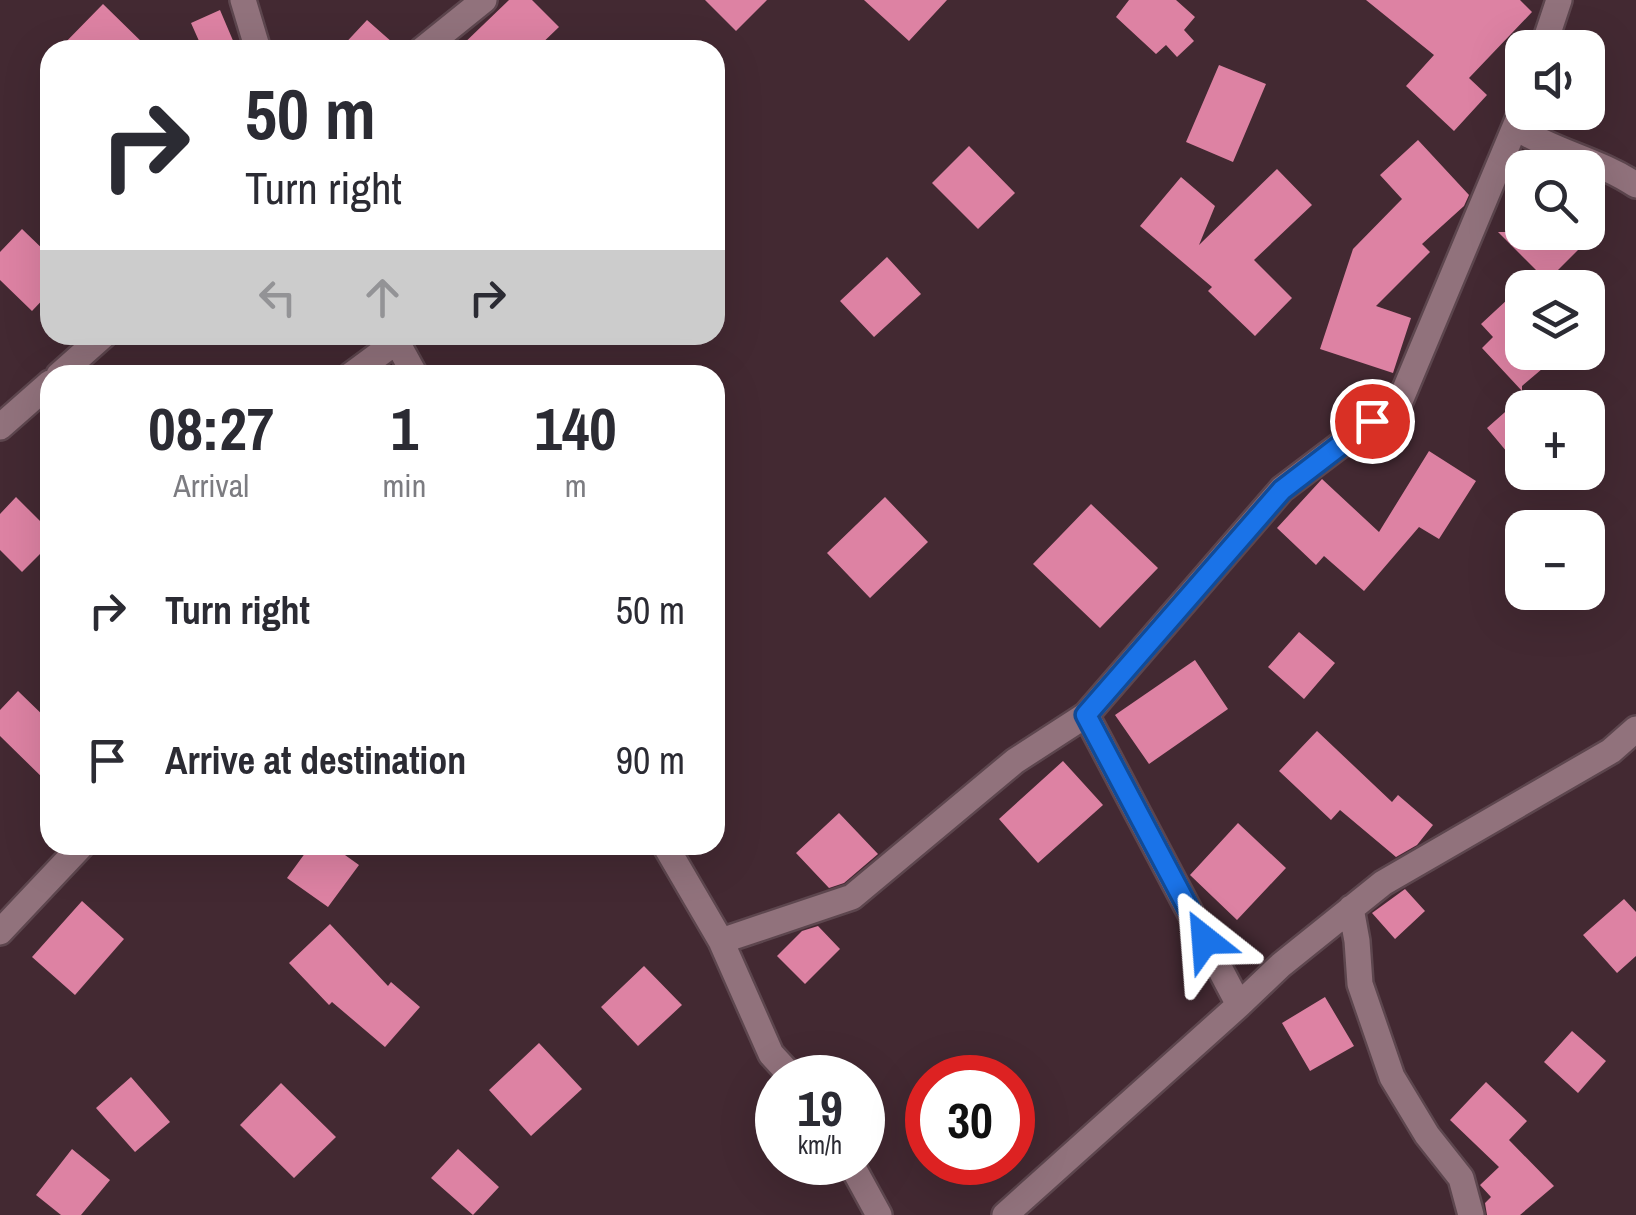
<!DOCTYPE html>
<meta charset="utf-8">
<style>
body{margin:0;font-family:"Archivo Narrow",sans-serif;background:#f7f7f7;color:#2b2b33;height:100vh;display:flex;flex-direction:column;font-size:38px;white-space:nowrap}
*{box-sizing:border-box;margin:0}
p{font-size:32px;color:#7c7c81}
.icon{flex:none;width:55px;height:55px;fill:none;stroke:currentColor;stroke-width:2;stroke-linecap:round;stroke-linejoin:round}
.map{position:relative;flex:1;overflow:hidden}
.side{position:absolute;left:40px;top:365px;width:685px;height:490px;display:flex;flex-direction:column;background:#fff;border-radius:30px;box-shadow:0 10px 40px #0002}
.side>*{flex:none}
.hud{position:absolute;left:40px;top:40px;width:685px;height:305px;border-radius:30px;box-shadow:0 10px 40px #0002;background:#fff;color:#2b2b33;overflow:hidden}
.fabs{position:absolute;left:1505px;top:30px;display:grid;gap:20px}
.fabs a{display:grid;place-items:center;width:100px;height:100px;border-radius:20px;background:#fff;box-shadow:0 10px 40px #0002;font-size:50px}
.speed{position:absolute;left:755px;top:1055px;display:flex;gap:20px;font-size:50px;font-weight:700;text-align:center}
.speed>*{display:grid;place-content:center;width:130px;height:130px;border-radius:50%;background:#fff;box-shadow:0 10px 40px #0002;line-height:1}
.speed small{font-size:25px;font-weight:400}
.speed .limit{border:15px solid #d22;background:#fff;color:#111}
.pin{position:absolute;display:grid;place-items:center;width:85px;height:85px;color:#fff;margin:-42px;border:5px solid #fff;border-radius:50%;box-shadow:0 2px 10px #0007}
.me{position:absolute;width:110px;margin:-55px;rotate:332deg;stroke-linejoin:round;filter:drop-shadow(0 0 8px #0008)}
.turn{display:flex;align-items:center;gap:35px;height:210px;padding:0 40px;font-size:45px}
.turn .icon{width:130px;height:130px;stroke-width:2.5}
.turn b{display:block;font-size:70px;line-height:85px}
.lanes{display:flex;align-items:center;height:95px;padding:0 40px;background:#0003;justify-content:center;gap:50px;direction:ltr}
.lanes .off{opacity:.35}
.eta{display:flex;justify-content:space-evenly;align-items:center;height:170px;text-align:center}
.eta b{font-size:60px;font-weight:700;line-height:70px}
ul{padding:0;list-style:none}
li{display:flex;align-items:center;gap:30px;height:150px;padding:0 40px}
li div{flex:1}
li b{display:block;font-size:38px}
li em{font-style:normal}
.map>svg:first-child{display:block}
.building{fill:#dd82a3}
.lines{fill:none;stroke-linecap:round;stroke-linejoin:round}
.minor-casing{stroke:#5d464e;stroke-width:30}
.minor{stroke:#91727c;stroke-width:25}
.route-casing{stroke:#114b97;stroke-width:25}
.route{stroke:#1a73e8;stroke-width:18}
</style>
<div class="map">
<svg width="1636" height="1215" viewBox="0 0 1636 1215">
<rect width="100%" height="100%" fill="#432932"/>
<path class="building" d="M 509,0 L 532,0 L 559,27 L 535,50 L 457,50 Z
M 705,0 L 767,0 L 736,31 Z
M 864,0 L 947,0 L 909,41 Z
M 1129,0 L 1176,0 L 1195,17 L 1184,30 L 1194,41 L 1177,57 L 1166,45 L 1156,54 L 1116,17 Z
M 1366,0 L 1520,0 L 1532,12 L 1469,78 L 1487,95 L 1454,131 L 1406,86 L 1434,55 Z
M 103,4 L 150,50 L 58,50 Z
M 220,10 L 237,50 L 203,50 L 191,23 Z
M 367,20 L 401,50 L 339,50 Z
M 1219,65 L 1266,84 L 1233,162 L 1186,142 Z
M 1418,140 L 1469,195 L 1464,206 L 1422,244 L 1430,252 L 1376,306 L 1411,318 L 1393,373 L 1320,349 L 1353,249 L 1402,199 L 1380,175 Z
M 969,146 L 1015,193 L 978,229 L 932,183 Z
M 1277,169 L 1312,205 L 1254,260 L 1292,298 L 1255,336 L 1208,291 L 1212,287 L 1140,226 L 1181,177 L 1215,206 L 1199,245 Z
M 22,229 L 50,256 L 50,292 L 32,311 L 0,280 L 0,252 Z
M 1498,232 L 1565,232 L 1580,248 L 1547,281 Z
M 887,257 L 921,294 L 874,337 L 840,301 Z
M 1522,286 L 1522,352 L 1562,352 L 1522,386 L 1522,391 L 1482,348 L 1493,337 L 1481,324 Z
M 1522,397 L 1522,470 L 1487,428 Z
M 1429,451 L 1476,481 L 1439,539 L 1419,527 L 1364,591 L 1324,556 L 1316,565 L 1277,528 L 1322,479 L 1379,532 Z
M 16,497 L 50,531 L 50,544 L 22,572 L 0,550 L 0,514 Z
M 885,497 L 928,542 L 870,598 L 827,553 Z
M 1091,504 L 1158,568 L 1100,628 L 1033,564 Z
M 1299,632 L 1335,663 L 1304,699 L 1268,667 Z
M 1195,660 L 1228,709 L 1149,764 L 1115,715 Z
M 18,691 L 50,722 L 50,785 L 0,736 L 0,710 Z
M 1317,731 L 1392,802 L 1398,795 L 1433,825 L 1417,845 L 1396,857 L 1340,810 L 1331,820 L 1279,771 Z
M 1063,761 L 1103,805 L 1038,863 L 999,819 Z
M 839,813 L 878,854 L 844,883 L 829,888 L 796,853 Z
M 1238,823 L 1286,868 L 1237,920 L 1190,875 Z
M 311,845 L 331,845 L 359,865 L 328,907 L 287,878 Z
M 1405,889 L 1425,911 L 1395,939 L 1372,913 Z
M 1624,899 L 1636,912 L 1636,956 L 1617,973 L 1583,935 Z
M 82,901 L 124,939 L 75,995 L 32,957 Z
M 330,924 L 388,986 L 391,982 L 420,1007 L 385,1047 L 332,1002 L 329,1005 L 289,963 Z
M 818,926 L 840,949 L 805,984 L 777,956 L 802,931 Z
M 644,966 L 682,1005 L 638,1046 L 601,1007 Z
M 1325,997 L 1354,1046 L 1310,1071 L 1282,1023 Z
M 1572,1031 L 1606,1061 L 1578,1093 L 1544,1062 Z
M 539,1043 L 582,1089 L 531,1136 L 489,1090 Z
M 131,1077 L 170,1122 L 135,1152 L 96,1108 Z
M 1486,1082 L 1527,1121 L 1509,1140 L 1554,1186 L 1520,1215 L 1487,1215 L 1485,1203 L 1491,1197 L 1480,1185 L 1499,1167 L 1450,1120 Z
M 281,1083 L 336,1137 L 294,1178 L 240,1125 Z
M 72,1149 L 110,1180 L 81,1215 L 61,1215 L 36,1195 Z
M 458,1149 L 499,1187 L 473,1215 L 431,1178 Z"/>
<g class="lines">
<g class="minor-casing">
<path id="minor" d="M 243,0 L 258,50
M 1543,48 L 1559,0
M 422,50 L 484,0
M 1517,128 C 1554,152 1599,160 1636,185
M 393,335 L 415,375
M 59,375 L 104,335
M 351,375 L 397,341
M 0,427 L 50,383
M 665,845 L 721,941 L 771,1054 L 793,1078
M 1351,908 L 1357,941 L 1360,984 L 1392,1077 L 1427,1135 L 1461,1178 L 1471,1215
M 0,932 L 82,845
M 721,941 L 852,897 L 1015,761 L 1086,715
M 1239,1005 L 1281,965 L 1383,883 L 1611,751 L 1636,729
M 850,1162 L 879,1215
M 1005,1215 L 1239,1005 L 1086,715 L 1282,489 L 1401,399 L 1522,110"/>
</g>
<use href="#minor" class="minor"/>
</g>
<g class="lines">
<g class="route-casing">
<path id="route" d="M 1205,940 L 1086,715 L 1282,490 L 1372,421"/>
</g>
<use href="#route" class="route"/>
</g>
</svg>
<div class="fabs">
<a><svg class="icon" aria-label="sound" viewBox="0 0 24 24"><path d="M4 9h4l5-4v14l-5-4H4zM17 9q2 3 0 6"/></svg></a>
<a><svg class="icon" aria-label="search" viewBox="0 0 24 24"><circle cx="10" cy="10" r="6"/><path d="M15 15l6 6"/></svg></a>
<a><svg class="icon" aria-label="layers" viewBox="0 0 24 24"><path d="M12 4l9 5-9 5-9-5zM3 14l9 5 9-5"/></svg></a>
<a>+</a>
<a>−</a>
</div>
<div class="speed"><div>19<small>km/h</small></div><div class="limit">30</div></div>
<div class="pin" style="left:1372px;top:421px;background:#d93025"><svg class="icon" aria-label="arrive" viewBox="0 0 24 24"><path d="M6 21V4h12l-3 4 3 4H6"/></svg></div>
<svg class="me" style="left:1205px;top:940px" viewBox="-20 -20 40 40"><path d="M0-17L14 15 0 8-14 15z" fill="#1a73e8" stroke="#fff" stroke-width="4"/></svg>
<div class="hud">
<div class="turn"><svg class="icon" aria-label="right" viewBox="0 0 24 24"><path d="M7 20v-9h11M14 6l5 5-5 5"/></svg><div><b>50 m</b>Turn right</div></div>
<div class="lanes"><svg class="icon off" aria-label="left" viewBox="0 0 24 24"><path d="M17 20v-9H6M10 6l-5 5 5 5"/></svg><svg class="icon off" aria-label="ahead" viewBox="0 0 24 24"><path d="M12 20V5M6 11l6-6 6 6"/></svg><svg class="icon" aria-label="right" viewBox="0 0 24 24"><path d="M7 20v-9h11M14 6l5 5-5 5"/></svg></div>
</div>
<section class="side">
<div class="eta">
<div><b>08:27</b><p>Arrival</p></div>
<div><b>1</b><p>min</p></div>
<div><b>140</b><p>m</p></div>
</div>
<ul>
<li><svg class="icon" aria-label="right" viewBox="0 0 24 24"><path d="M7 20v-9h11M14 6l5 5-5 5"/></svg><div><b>Turn right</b></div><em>50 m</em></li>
<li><svg class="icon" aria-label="arrive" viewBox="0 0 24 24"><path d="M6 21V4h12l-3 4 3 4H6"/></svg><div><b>Arrive at destination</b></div><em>90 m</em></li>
</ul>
</section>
</div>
